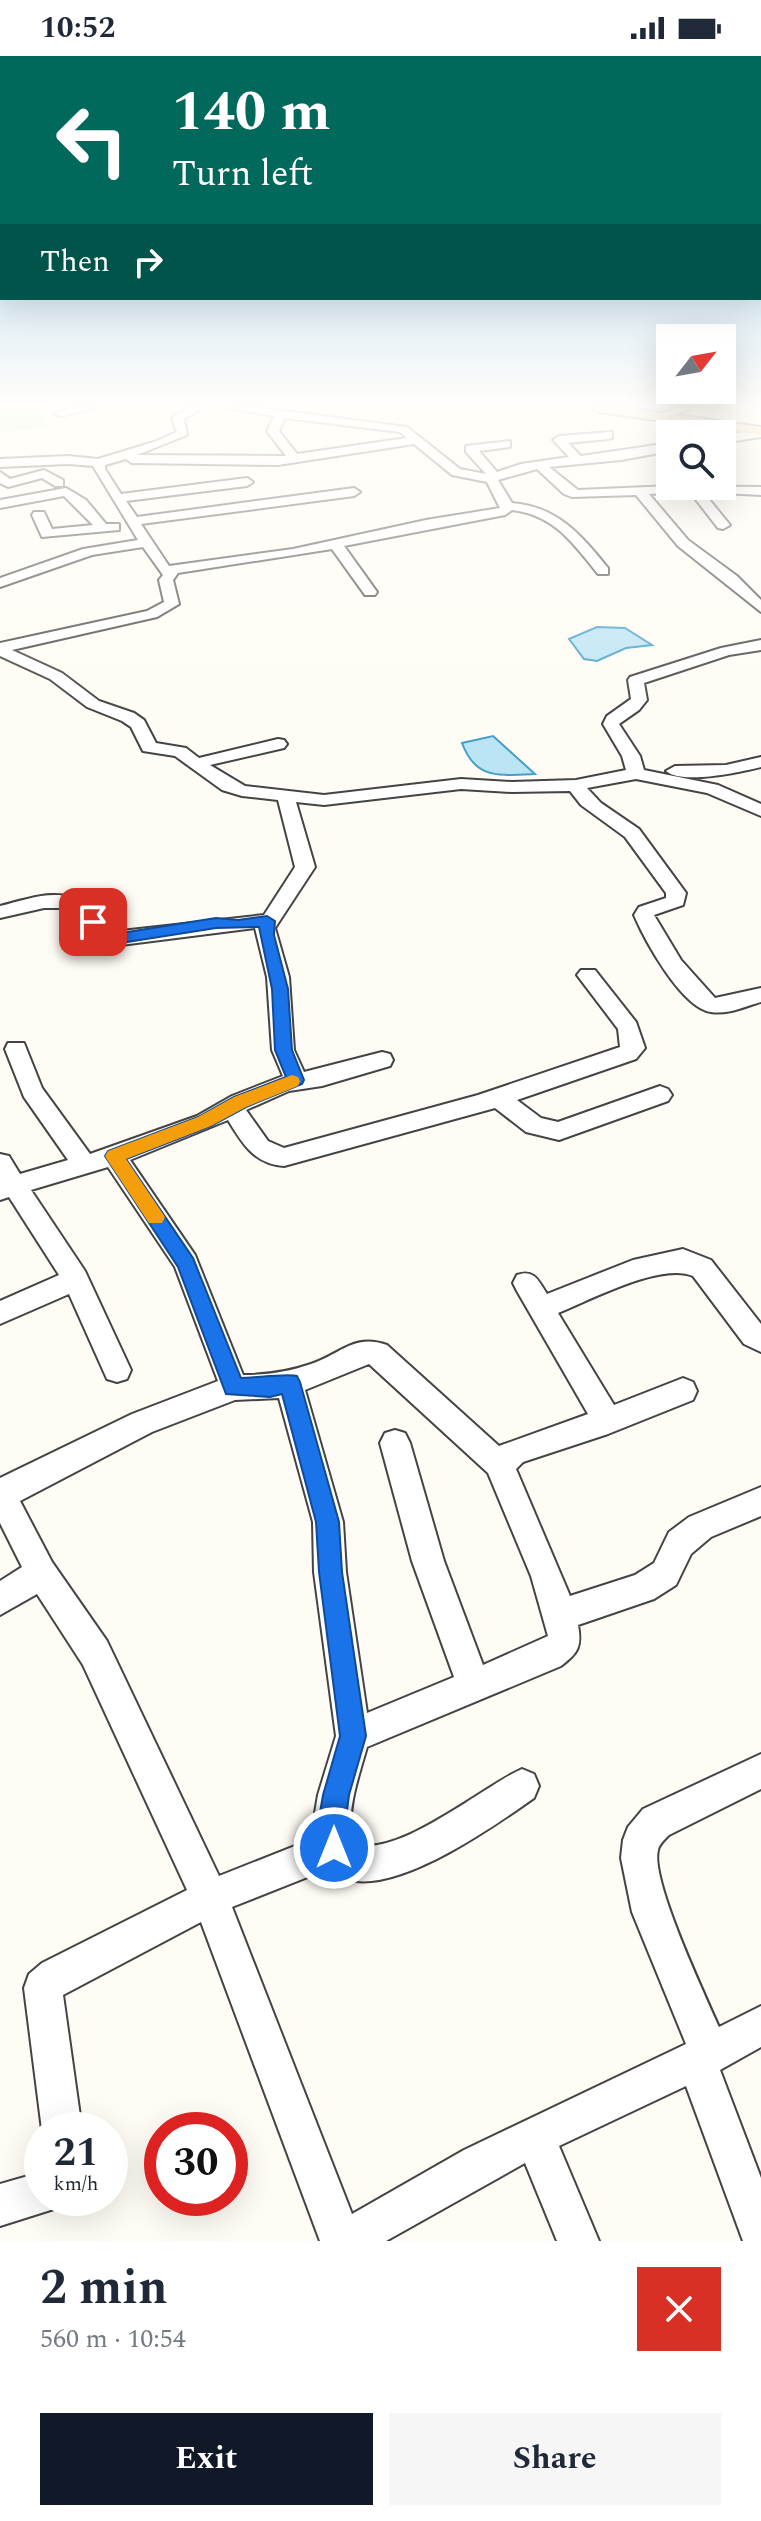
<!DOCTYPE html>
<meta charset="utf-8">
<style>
body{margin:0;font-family:Spectral,serif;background:#f6f6f7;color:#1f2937;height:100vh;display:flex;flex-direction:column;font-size:30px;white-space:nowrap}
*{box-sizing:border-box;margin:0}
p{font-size:26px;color:#747a83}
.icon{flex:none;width:44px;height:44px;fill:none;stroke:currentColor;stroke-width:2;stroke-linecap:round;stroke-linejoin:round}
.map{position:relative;height:2185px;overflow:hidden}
.panel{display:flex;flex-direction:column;background:#fff;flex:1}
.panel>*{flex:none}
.top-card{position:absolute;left:0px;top:0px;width:762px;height:244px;box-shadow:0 8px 32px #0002;background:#00695c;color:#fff;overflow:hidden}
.needle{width:52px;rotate:59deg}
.buttons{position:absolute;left:656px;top:268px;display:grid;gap:16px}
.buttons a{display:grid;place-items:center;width:80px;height:80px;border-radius:0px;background:#fff;box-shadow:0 8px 32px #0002;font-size:40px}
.speed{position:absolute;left:24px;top:2056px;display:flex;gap:16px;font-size:40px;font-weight:700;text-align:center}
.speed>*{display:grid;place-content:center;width:104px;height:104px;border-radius:50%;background:#fff;box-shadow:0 8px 32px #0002;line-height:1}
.speed small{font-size:20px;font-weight:400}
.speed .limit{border:12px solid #d22;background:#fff;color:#111}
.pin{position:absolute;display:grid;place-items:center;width:68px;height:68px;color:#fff;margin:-34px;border-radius:16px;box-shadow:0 4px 12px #0006}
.me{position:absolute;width:88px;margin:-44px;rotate:0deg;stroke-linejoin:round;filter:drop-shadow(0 0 6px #0008)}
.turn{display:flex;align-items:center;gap:28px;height:168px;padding:0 40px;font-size:36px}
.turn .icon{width:104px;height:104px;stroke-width:2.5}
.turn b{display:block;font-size:56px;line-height:68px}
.then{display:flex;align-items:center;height:76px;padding:0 40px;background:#0003;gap:16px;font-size:30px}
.round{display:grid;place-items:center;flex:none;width:84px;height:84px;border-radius:0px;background:#f6f6f7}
.head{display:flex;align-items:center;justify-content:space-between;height:136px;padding:0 40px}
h1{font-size:48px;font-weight:700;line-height:60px}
.action{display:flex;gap:16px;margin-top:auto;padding:16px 40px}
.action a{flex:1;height:92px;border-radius:0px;background:#111827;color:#fff;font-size:32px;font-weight:700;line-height:92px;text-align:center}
.action a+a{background:#f6f6f7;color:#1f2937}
.status{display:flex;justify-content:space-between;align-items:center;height:56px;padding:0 40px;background:#fff;direction:ltr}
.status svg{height:22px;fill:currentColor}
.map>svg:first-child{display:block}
.green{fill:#d8e9be}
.water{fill:#bbe4f5;stroke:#44a0c9;stroke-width:2}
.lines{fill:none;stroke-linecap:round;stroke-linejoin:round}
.minor-casing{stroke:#444;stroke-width:4}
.major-casing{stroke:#222;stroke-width:4}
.minor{fill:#fff;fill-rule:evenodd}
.major{fill:#f3c770;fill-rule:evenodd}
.route{fill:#1a73e8;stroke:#114b97;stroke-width:2}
.slow{fill:#f59e0b}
</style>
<div class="status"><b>10:52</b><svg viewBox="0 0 49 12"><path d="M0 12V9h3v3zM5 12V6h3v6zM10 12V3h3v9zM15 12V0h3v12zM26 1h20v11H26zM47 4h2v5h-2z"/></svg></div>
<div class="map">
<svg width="761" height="2185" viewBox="0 0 761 2185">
<rect width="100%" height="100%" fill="#fffcf5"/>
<path class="green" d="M 12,352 L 41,352 L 48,372 L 0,376 L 0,353 Z"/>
<path class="water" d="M 597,571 L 625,572 L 652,589 L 626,592 L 597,605 L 584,603 L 569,583 Z
M 493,680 L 535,718 C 501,719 476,725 462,687 Z"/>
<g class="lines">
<g class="minor-casing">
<path id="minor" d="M 71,352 L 96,352 L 60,360 L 54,357 Z
M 187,352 L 201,352 L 184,363 L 187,379 L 137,399 L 286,400 L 267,375 L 274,360 L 229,352 L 261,352 L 407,371 L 460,413 L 486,418 L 466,396 L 466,390 L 510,385 L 510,391 L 479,395 L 497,416 L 521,408 L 569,401 L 553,384 L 559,380 L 612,376 L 612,382 L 608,383 L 568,387 L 581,400 L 670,387 L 670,395 L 621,404 L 549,411 L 578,434 L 670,430 L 761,431 L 761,439 L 703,436 L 730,469 L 723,473 L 718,472 L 690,436 L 649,438 L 688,484 L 737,520 L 761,544 L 761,556 L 678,490 L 636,439 L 572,441 L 564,438 L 537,413 L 498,424 L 512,447 C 558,451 580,478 608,512 L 608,518 L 598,518 C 573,487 554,459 512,454 L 505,459 L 344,490 L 377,536 L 375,539 L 365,539 L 332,493 L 178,517 L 173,524 L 179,548 L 157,561 L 12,594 L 62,617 L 99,645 L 134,657 L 144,664 L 156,687 L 186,692 L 199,702 L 278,683 L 284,684 L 287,688 L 284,692 L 210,709 L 245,730 L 324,739 L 461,723 L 512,726 L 576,724 L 626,714 L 622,700 L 603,668 L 607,660 L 631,643 L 628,624 L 630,621 L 721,592 L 761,584 L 761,594 L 729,599 L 644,627 L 647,644 L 639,654 L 619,668 L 640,700 L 644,714 L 718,729 L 761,748 L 761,760 L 707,737 L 636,723 L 587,732 L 601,747 L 639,773 L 686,837 L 683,849 L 654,859 L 681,904 L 715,942 L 761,932 L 761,946 C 746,950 728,959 711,956 C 682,952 645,885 634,859 L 639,851 L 666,842 L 666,837 L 625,781 L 581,749 L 570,735 L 512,736 L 461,733 L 324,749 L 296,746 L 315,811 L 275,872 L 289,921 L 294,994 L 304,1016 L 382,996 L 390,998 L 393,1004 L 390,1010 L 322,1030 L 289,1035 L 246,1054 L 268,1085 L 284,1092 L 478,1039 L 620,991 L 618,973 L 577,919 L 581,914 L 595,914 L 636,966 L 645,992 L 636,1003 L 517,1044 L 541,1062 L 558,1066 L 660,1030 L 668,1033 L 672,1039 L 668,1045 L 559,1084 L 526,1076 L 495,1052 L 284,1110 C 254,1108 242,1087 228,1064 L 130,1104 L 195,1199 L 243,1319 C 267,1319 288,1316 311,1308 C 341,1298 354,1277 387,1289 L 499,1390 L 588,1358 L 517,1235 L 513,1227 L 517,1219 C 534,1213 538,1224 547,1238 L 633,1204 L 683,1193 L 711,1204 L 761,1268 L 761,1296 L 744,1288 L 693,1220 C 661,1206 590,1244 558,1257 L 614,1349 L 683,1322 L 693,1326 L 697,1335 L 693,1344 L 608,1378 L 523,1406 L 516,1413 L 570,1540 L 635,1519 L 654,1507 L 669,1476 L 689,1461 L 761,1431 L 761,1460 L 711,1481 L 691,1498 L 676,1529 L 654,1543 L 578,1569 C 582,1591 578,1597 561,1610 L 367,1691 C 358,1722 347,1753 351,1785 C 389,1810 486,1728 522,1713 L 534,1718 L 539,1730 L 534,1742 C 493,1771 407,1831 356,1825 C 346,1824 336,1817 328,1813 L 232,1851 L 352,2158 L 464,2094 L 686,1988 L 632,1856 L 621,1802 L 623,1784 L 628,1771 L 643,1753 L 761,1698 L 761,1733 L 669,1779 C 665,1783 659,1788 658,1794 C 650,1823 705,1939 719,1971 L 761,1950 L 761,1991 L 720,2014 L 761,2122 L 761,2185 L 743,2185 L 686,2030 L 559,2090 L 599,2185 L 557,2185 L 525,2107 L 386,2185 L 320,2185 L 201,1866 L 63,1939 L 82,2074 L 42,2074 L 24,1932 L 29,1918 L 42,1907 L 187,1834 L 83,1609 L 37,1538 L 0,1559 L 0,1525 L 22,1511 L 0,1467 L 0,1422 L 132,1358 L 218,1325 L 175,1211 L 108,1111 L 31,1134 L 85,1215 L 131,1314 L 127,1323 L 117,1326 L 107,1323 L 69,1238 L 0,1268 L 0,1245 L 59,1219 L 9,1141 L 0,1144 L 0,1098 L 9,1100 L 20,1118 L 68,1104 L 24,1041 L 5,993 L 8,987 L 24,987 L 42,1032 L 90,1098 L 197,1060 L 232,1040 L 283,1020 L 272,994 L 267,921 L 255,872 L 121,889 L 99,881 L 63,852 L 44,852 L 0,862 L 0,850 C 28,843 60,830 86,848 C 99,857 107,869 121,875 L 264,859 L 295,811 L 278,744 L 242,740 L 222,734 L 175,700 L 143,695 L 131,671 L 122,665 L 87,651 L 50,623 L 0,600 L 0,587 L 147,555 L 164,546 L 159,524 L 163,519 L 143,491 L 92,499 L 0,531 L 0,522 L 83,493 L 138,484 L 93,410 L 68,408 L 0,411 L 0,403 L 68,400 L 98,403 L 154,386 L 177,376 L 172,362 ZM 285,362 L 400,376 L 407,382 L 297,398 L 279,375 ZM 414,388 L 452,419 L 487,426 L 500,452 L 426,464 L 293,493 L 169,510 L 141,468 L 354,440 L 360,436 L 354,432 L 137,461 L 126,445 L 247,430 L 253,426 L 247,422 L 121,438 L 105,413 L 105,409 L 126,403 L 132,407 L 278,409 ZM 369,1308 L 488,1417 L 531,1520 L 548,1580 L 483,1609 L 444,1505 L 410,1387 L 405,1377 L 395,1374 L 385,1377 L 380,1387 L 412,1505 L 454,1621 L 367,1657 L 346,1516 L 343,1466 L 305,1334 ZM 279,1342 L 313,1466 L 314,1516 L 336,1680 L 318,1739 L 313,1769 L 315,1782 L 219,1820 L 107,1585 L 52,1506 L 20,1445 L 152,1376 L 235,1344 Z
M 676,352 L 693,352 L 663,363 L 657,360 Z
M 761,373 L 761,381 L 722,387 L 722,379 Z
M 44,414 L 63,424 L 63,430 L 55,430 L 42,422 L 8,431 L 0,427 L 0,416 L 10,423 Z
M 66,432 L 86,444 L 106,468 L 119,468 L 119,474 L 42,481 L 32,459 L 34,456 L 44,456 L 52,473 L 93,469 L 64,440 L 0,452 L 0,444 Z
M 761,701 L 761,711 C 741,716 682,729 666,715 L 675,710 L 726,709 Z
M 42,2116 L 42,2142 L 61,2142 L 57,2152 L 0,2170 L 0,2128 Z"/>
</g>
<g class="major-casing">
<path id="major" d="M 592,352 L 628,352 L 761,371 L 761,379 L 599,356 Z"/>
</g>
<use href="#minor" class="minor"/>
<use href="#major" class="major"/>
</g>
<linearGradient id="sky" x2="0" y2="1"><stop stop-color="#96c7ed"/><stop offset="0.53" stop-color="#fffefa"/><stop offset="1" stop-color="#fffefa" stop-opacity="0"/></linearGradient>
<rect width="761" height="658" fill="url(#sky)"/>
<path class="route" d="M 267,860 L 275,865 L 274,879 L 288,933 L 292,994 L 304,1024 L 302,1028 L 246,1051 L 211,1070 L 126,1103 L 193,1202 L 241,1322 C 254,1322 289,1317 297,1320 L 300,1326 L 339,1466 L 342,1516 L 366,1680 L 349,1739 L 345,1769 L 347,1792 L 343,1801 L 334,1805 L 324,1801 L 318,1769 L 323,1739 L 340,1680 L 319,1516 L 316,1466 L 282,1338 L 270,1341 L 226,1338 L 178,1211 L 105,1100 L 108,1095 L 198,1061 L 234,1041 L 286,1021 L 275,994 L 272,933 L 259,871 L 216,872 L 121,887 L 104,883 L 86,866 L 93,861 L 121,877 L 216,862 L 238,864 Z"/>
<path class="slow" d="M 292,1019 L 298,1021 L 300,1025 L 298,1030 L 246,1051 L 211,1070 L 126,1103 L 165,1161 L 162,1167 L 149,1167 L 108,1105 L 105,1100 L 108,1095 L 198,1061 L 234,1041 Z"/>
</svg>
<div class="buttons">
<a><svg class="needle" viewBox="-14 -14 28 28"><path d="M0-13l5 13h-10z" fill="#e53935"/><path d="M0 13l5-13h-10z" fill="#747a83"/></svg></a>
<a><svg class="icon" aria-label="search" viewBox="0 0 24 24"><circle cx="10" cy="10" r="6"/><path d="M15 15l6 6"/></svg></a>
</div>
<div class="speed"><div>21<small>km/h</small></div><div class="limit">30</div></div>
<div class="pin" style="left:93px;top:866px;background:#d93025"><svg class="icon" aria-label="arrive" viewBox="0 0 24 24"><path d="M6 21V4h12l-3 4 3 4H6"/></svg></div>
<svg class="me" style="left:334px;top:1792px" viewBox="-20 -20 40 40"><circle r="17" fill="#1a73e8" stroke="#fff" stroke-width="3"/><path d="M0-11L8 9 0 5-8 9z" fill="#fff"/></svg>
<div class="top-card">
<div class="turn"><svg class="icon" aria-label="left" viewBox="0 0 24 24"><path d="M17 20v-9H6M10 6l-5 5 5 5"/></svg><div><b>140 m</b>Turn left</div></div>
<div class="then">Then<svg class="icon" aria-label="right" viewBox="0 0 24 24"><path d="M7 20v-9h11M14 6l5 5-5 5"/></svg></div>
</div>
</div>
<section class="panel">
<div class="head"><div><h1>2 min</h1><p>560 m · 10:54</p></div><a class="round" style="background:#d93025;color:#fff"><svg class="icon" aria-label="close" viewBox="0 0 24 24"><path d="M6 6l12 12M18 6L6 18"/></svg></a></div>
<div class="action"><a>Exit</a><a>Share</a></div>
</section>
